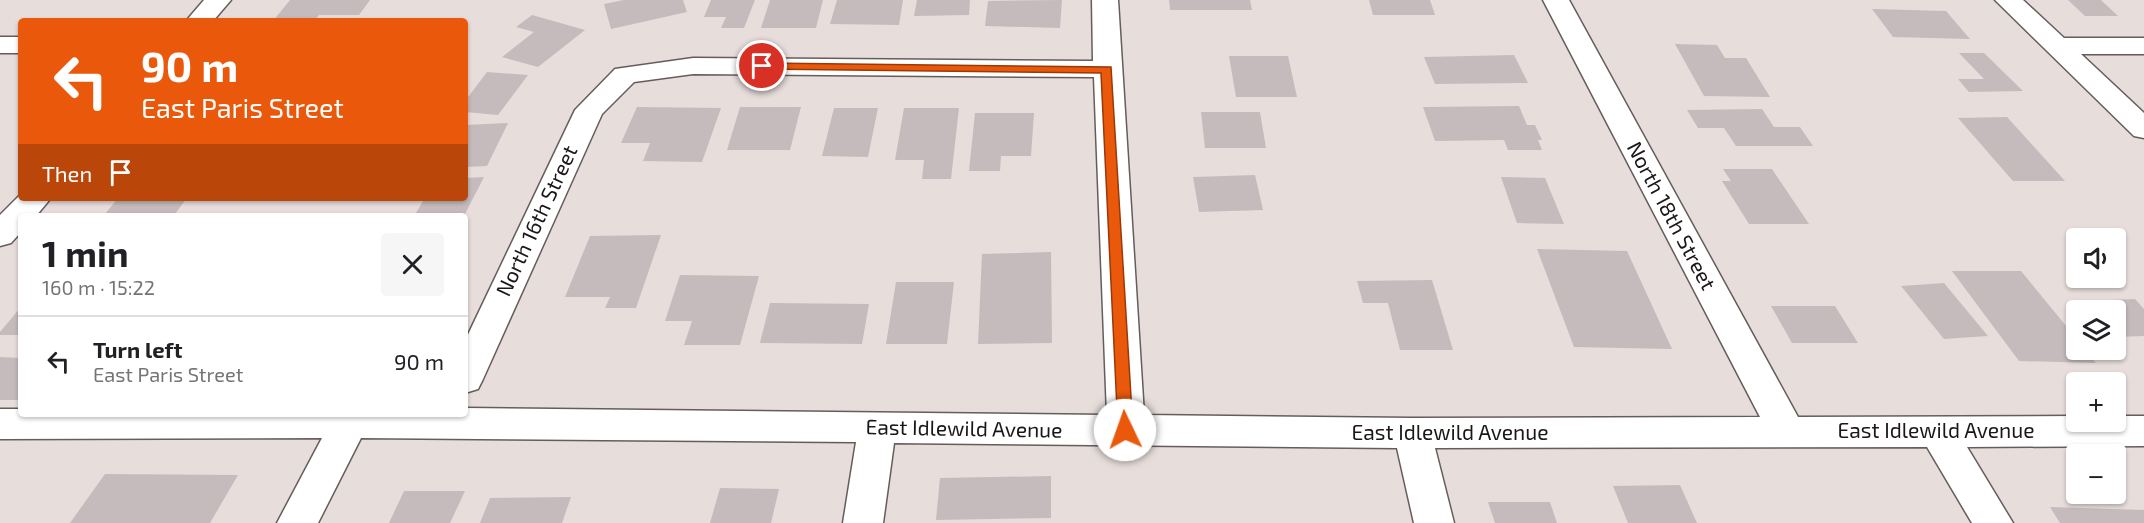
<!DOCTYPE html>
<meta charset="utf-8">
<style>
body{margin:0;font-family:"Exo 2",sans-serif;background:#f6f6f6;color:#202124;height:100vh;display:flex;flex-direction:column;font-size:22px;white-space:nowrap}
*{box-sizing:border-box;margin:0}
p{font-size:20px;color:#757577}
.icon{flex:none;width:33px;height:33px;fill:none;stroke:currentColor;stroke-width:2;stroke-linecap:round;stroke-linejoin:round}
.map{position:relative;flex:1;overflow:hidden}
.drawer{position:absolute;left:18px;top:213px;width:450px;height:204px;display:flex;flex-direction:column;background:#fff;border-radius:6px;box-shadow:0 2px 4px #0004}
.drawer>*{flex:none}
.hud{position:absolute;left:18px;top:18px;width:450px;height:183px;border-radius:6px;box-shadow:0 2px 4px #0004;background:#ea580c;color:#fff;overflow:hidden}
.buttons{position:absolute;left:2066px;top:228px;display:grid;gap:12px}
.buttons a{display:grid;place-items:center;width:60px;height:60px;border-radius:6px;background:#fff;box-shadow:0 2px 4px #0004;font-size:30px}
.pin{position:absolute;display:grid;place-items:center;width:51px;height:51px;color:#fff;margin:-26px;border:3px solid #fff;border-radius:50%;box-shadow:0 2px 6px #0007}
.me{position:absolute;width:66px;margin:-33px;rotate:357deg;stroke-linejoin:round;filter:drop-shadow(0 0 4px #0008)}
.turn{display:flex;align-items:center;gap:21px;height:126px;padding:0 24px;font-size:27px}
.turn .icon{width:78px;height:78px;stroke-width:2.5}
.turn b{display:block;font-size:42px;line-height:51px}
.then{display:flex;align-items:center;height:57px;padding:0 24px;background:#0003;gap:12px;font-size:22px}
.round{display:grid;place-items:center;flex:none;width:63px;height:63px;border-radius:6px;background:#f6f6f6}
.summary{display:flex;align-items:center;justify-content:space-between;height:102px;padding:0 24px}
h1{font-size:36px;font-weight:700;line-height:45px}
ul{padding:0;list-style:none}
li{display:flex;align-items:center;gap:18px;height:90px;padding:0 24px;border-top:2px solid #e0e0e0}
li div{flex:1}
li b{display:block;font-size:22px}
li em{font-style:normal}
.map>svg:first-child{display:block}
.building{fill:#c5bbbd}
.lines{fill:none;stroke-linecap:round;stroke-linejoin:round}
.minor-casing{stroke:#655d5b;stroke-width:3}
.minor{fill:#fff;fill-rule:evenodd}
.route{fill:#ea580c;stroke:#983908;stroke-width:1.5}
.labels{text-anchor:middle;stroke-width:5;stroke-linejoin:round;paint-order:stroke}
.street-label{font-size:21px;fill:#1a1716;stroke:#fff}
</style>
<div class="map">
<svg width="2144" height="523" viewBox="0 0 2144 523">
<rect width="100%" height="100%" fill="#e7dddb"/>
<path class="building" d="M 290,0 L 370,0 L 359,15 L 319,15 L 314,21 L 273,21 Z
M 624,0 L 683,0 L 687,12 L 611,29 L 604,4 Z
M 711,0 L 755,0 L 744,28 L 721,28 L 726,17 L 704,17 Z
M 770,0 L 823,0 L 816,28 L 761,28 Z
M 837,0 L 903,0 L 899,25 L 830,24 Z
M 917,0 L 970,0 L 969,15 L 914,16 Z
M 1062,0 L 1060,28 L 985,26 L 988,1 Z
M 1169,0 L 1250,0 L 1252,10 L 1170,10 Z
M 1369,0 L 1430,0 L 1435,15 L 1373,15 Z
M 2068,0 L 2101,0 L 2118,16 L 2085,16 Z
M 1872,9 L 1946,11 L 1970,39 L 1893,37 Z
M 532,15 L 585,30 L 538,67 L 502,57 L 534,32 L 516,27 Z
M 1675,44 L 1717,45 L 1725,58 L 1746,58 L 1770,97 L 1704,96 Z
M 1959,53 L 1984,53 L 2023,91 L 1969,92 L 1958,79 L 1984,79 Z
M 1514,55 L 1528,83 L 1435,84 L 1424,57 Z
M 1229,56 L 1288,56 L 1297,97 L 1236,97 Z
M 487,72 L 528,75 L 498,115 L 465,112 L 465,101 Z
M 1519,106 L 1527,125 L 1535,125 L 1542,140 L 1538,140 L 1542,150 L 1508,150 L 1504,140 L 1435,141 L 1423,107 Z
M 637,107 L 721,108 L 702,162 L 643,161 L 650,143 L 621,143 Z
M 740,107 L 801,107 L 790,150 L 727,150 Z
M 834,108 L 878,108 L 868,157 L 822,156 Z
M 904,108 L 959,108 L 951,179 L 922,179 L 924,160 L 895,160 Z
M 1762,109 L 1774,127 L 1800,127 L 1813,146 L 1736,146 L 1724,128 L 1698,128 L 1687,110 Z
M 1201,112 L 1260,112 L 1266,148 L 1205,148 Z
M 975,113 L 1034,113 L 1031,156 L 1001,156 L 1000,171 L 969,171 Z
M 2007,117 L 2065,181 L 2013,181 L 1958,118 Z
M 508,123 L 487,166 L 465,167 L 465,125 Z
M 1723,169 L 1772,169 L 1809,224 L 1749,224 L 1722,181 L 1731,181 Z
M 1255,175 L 1263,210 L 1199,212 L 1193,177 Z
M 484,177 L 464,216 L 414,216 L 425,198 L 465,198 L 465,178 Z
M 1501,177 L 1545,178 L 1564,224 L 1517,223 Z
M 118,198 L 187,198 L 175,214 L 105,214 Z
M 661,235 L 636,308 L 605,308 L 610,297 L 565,297 L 590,236 Z
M 1537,249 L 1627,251 L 1672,349 L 1574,347 Z
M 1051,252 L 1052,343 L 978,344 L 982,254 Z
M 1952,271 L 2021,271 L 2076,338 L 2076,350 L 2085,350 L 2096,363 L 2019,361 Z
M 680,275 L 759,276 L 740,345 L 684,345 L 692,321 L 665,321 Z
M 1432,280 L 1453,350 L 1400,350 L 1388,303 L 1363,303 L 1357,281 Z
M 896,282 L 954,282 L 947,344 L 886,344 Z
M 1944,283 L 1988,336 L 1944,339 L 1901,286 Z
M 2135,299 L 2144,309 L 2144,336 L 2117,337 L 2115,334 L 2115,310 L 2095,310 L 2086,301 Z
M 770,303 L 869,304 L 862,344 L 760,343 Z
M 1771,306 L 1835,306 L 1858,343 L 1792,343 Z
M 21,307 L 21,335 L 0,335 L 0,332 Z
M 0,357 L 21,358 L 21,400 L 0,400 Z
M 105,474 L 238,475 L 210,523 L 70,523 Z
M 1051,476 L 1051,518 L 936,520 L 940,478 Z
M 1680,485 L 1697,523 L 1628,523 L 1613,486 Z
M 720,488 L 779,489 L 771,523 L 710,523 Z
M 404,491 L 465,491 L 450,523 L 389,523 Z
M 571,497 L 562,523 L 480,523 L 490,498 Z
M 1488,502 L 1550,502 L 1557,523 L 1495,523 Z
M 2050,507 L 2144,510 L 2144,523 L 2060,523 Z"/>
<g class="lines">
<g class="minor-casing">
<path id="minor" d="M 204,0 L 231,0 L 213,21 L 186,21 Z
M 1092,0 L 1118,0 L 1144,415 L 1412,418 L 1760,417 L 1543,0 L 1569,0 L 1798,417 L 2076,416 L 2076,422 L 2115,422 L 2115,416 L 2144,416 L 2144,446 L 1967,447 L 2013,523 L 1972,523 L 1927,447 L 1435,448 L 1454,523 L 1414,523 L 1397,448 L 894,443 L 883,523 L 843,523 L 856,442 L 361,438 L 318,523 L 277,523 L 322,438 L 0,439 L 0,409 L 21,409 L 21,414 L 465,414 L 465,408 L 1107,415 L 1094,77 L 693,74 L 634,82 L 602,114 L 483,379 L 478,389 L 465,393 L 465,341 L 575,110 L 615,69 L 693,58 L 1093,61 Z
M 1995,0 L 2023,0 L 2064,38 L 2144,38 L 2144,54 L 2081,54 L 2144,113 L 2144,138 L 2134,136 Z
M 0,37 L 21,37 L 21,53 L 0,53 Z
M 21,194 L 21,198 L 51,198 L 36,216 L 21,216 L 21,232 L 11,243 L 0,246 L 0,215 Z"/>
</g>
<use href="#minor" class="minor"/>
</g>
<path class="route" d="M 762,63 L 1111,67 L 1133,430 L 1131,435 L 1125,437 L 1120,435 L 1118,430 L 1101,73 L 758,69 L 758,64 Z"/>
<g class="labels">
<g class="street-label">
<text transform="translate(1671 216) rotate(62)" y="7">North 18th Street</text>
<text transform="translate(537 221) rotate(-65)" y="7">North 16th Street</text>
<text transform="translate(964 429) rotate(1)" y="7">East Idlewild Avenue</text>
<text x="1936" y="438">East Idlewild Avenue</text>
<text x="1450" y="440">East Idlewild Avenue</text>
</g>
</g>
</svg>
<div class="buttons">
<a><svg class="icon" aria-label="sound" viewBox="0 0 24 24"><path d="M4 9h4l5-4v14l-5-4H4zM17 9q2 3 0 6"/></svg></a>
<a><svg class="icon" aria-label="layers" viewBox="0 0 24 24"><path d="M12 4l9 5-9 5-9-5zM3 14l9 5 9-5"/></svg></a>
<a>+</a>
<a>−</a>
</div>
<div class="pin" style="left:762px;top:66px;background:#d93025"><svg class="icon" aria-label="arrive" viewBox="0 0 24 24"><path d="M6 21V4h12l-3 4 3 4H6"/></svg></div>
<svg class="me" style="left:1125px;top:430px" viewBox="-20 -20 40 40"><circle r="19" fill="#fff"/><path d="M0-13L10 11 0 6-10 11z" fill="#ea580c"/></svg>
<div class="hud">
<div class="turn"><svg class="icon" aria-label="left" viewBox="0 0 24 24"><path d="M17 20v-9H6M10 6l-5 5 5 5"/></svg><div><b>90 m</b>East Paris Street</div></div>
<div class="then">Then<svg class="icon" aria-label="arrive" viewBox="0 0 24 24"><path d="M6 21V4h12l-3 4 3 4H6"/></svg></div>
</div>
<section class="drawer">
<div class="summary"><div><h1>1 min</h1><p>160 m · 15:22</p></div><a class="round"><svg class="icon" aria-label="close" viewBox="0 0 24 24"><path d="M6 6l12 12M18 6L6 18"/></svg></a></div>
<ul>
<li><svg class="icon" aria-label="left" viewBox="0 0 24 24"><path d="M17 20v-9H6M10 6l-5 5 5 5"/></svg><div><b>Turn left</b><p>East Paris Street</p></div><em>90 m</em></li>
</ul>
</section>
</div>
